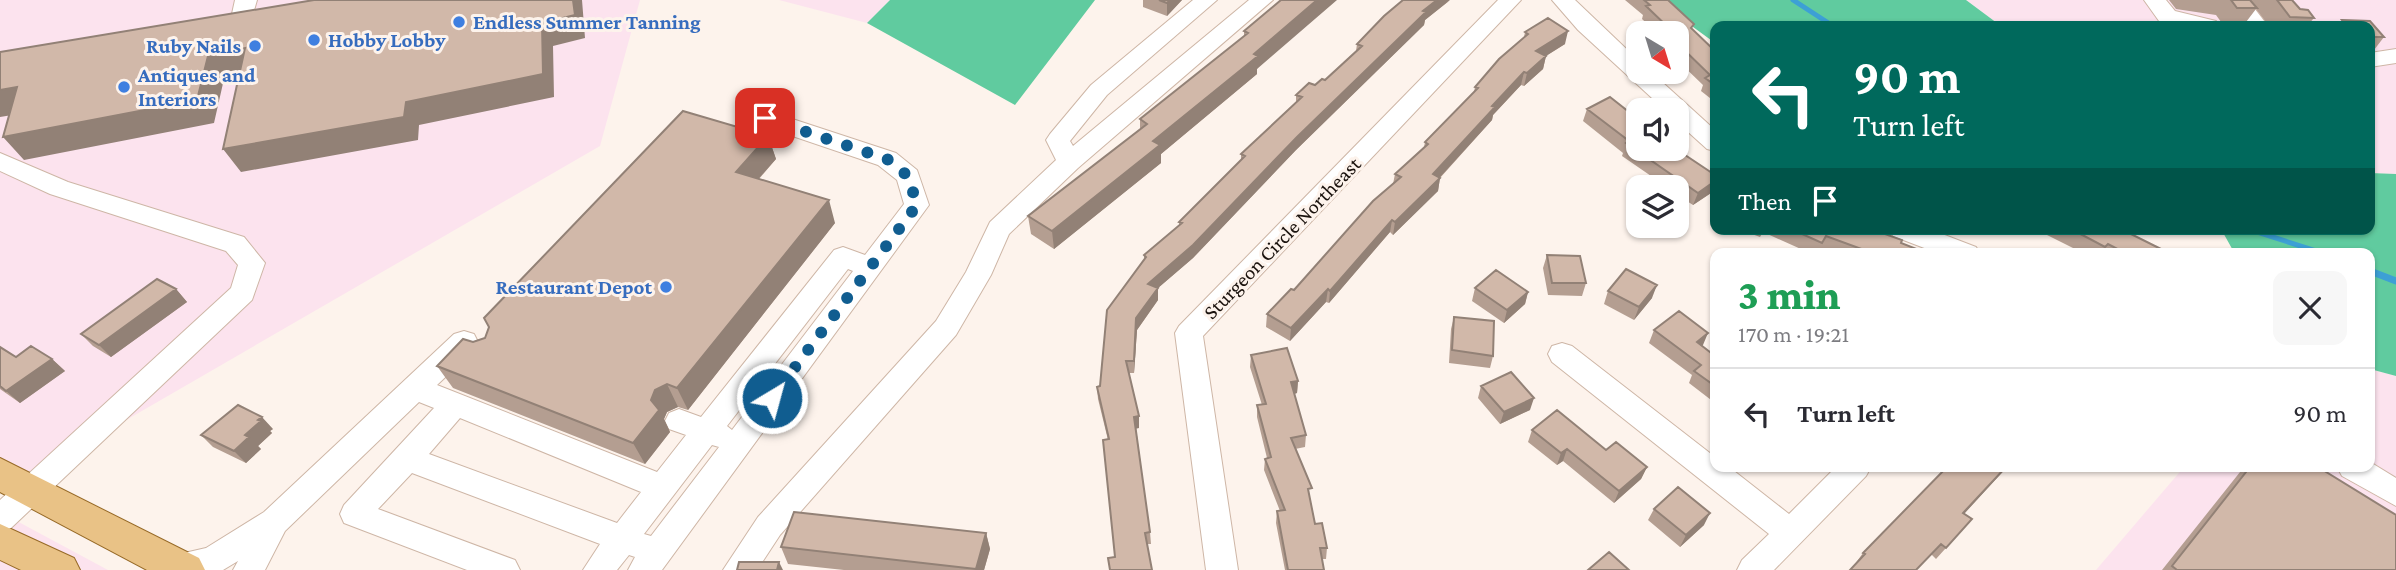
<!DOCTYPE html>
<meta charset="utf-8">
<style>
body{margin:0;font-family:"Crimson Pro",serif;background:#f7f7f7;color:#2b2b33;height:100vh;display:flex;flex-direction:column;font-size:26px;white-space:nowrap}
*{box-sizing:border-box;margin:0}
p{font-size:23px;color:#7c7c81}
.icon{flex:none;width:38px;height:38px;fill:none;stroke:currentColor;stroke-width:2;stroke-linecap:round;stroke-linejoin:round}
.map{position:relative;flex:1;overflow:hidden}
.panel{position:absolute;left:1710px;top:248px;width:665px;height:224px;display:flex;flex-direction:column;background:#fff;border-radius:14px;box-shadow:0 2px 5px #0004}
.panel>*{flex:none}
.hud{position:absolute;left:1710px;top:21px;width:665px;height:214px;border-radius:14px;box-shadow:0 2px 5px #0004;background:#00695c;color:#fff;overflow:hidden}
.needle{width:46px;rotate:142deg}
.fabs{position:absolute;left:1626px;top:21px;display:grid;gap:14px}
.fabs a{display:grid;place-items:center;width:63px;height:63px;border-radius:14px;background:#fff;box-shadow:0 2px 5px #0004;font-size:35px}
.pin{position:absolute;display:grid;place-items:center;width:60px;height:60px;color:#fff;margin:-30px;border-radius:14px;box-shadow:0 4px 10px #0006}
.me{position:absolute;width:77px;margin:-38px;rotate:37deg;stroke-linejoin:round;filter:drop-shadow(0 0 5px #0008)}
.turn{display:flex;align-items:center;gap:24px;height:147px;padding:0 28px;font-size:32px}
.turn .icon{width:91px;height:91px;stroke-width:2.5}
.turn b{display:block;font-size:49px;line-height:60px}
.then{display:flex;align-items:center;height:66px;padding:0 28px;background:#0003;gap:14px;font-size:26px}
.round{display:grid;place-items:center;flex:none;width:74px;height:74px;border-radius:14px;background:#f7f7f7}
.headline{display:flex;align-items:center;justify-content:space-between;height:119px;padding:0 28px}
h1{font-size:42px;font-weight:800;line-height:52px;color:#1e9e55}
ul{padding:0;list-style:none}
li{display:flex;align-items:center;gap:21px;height:91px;padding:0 28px;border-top:2px solid #e1e1e2}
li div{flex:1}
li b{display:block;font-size:26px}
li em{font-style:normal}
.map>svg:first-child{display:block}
.commercial{fill:#fce3ee}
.forest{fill:#60cb9f}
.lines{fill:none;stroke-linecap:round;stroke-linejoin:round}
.stream-far1{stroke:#3da0d5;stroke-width:5}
.stream{stroke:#3da0d5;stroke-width:7}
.minor-casing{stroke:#ceb6a6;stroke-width:2}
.major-casing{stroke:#976a27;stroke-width:2}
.minor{fill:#fff;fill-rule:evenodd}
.major{fill:#e9c286;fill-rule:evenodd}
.wall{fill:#b49e91}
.shaded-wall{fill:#928176}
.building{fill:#d1b8a9;stroke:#928176;stroke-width:2}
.route{stroke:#105d90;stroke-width:12;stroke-dasharray:0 21.6}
.shop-dot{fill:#3f7fe0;stroke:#fdf3ec;stroke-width:2.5}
.labels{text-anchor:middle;stroke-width:6;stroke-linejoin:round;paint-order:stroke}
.shop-label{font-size:21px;font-weight:bold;fill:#366cbe;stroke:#fdf3ec;text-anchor:start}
.street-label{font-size:21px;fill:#1a120d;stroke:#fdf3ec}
</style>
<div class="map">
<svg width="2396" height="570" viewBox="0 0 2396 570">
<rect width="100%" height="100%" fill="#fdf3ec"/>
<path class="commercial" d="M 0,0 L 640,0 L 600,146 L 0,493 Z
M 779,0 L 890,0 L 867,23 Z
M 1966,0 L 2396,0 L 2396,174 L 2370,173 L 2370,26 L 2001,26 Z
M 2370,369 L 2396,376 L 2396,570 L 2096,570 L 2184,467 L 2370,467 Z
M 0,512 L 108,570 L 0,570 Z"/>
<path class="forest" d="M 890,0 L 1095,0 L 1015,105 L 867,23 Z
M 1656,0 L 1966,0 L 2001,26 L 1715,26 L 1715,43 Z
M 2370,173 L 2396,174 L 2396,376 L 2370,369 L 2370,254 L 2235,254 L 2221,229 L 2370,229 Z"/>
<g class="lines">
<path class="stream-far1" d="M 1793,0 L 1833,26
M 2248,229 L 2325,254"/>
<path class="stream" d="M 2370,271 L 2396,281"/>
<g class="minor-casing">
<path id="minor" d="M 235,0 L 257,0 L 249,28 L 233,28 L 230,23 Z
M 1193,0 L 1217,0 L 1107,95 L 1070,141 L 1073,146 L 1249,0 L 1273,0 L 1078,168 L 1009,234 L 991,275 L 956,335 L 780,535 L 757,570 L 723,570 L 758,517 L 936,321 L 966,272 L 990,222 L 1056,160 L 1046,140 L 1050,134 L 1091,85 Z
M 1498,0 L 1521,0 L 1203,336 L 1238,570 L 1206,570 L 1175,333 L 1179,326 Z
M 1552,0 L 1575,0 L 1638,60 L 1638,72 L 1651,72 L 1715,130 L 1715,151 L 1707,149 L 1676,121 L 1676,110 L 1665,110 L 1578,30 Z
M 2144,0 L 2166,0 L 2175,11 L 2216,21 L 2219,26 L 2181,26 L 2159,21 Z
M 2226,0 L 2248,0 L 2268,26 L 2246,26 Z
M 2396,49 L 2396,63 L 2370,67 L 2370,53 Z
M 765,110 L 896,153 L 917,170 L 929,205 L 662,570 L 628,570 L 635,557 L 629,555 L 617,570 L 583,570 L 600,544 L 412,473 L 378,509 L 515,560 L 520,570 L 467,570 L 344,523 L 340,514 L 344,505 L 434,408 L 419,402 L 285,531 L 265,570 L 233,570 L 238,561 L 223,570 L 164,570 L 167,557 L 206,548 L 264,512 L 454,334 L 464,331 L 474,334 L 478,342 L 474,350 L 437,385 L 657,472 L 686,435 L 669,429 L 665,421 L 669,413 L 679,409 L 701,417 L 834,250 L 843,247 L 865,255 L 904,204 L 897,180 L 878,165 L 757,124 L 753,118 L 757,112 ZM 848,269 L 853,271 L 732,430 L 727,426 ZM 460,418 L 641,492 L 617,523 L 429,454 ZM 712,445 L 719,447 L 651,536 L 644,534 Z
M 0,153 L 68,182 L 244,237 L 265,263 L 252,300 L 11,528 L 0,532 L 0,500 L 231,288 L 238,265 L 226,251 L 50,194 L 0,171 Z
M 1889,229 L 1929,229 L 1976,247 L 1980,254 L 1940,254 L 1893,236 Z
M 1562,343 L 1572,346 L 1715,457 L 1715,467 L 1729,467 L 1789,514 L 1836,467 L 1871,467 L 1866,476 L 1774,570 L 1737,570 L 1742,560 L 1769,534 L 1552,362 L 1548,354 L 1552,346 Z
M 2370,462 L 2396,478 L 2396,506 L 2342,476 L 2337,467 L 2370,467 Z"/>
</g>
<g class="major-casing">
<path id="major" d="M 0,458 L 199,558 L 205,570 L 147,570 L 0,492 Z
M 0,524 L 74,558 L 80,570 L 21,570 L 0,560 Z"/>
</g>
<use href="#minor" class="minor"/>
<use href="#major" class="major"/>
</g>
<path class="wall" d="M 1143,0 L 1182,0 L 1167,16 L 1143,7 Z
M 1281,0 L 1257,69 L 1257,74 L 1161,154 L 1161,163 L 1054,249 L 1031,234 L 1028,216 L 1140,129 L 1140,119 L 1244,37 L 1244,31 Z
M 1625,0 L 1668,0 L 1692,29 L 1715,51 L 1715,102 L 1701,91 L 1703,85 L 1676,59 L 1676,33 L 1657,33 L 1642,19 L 1643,15 Z
M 2169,0 L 2292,0 L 2300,9 L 2314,18 L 2307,26 L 2269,26 L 2256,9 L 2243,26 L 2224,26 L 2216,15 L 2176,9 Z
M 1449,1 L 1425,20 L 1424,25 L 1296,150 L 1193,258 L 1158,288 L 1158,300 L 1137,330 L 1134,373 L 1129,373 L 1139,428 L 1136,428 L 1150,532 L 1151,544 L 1147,544 L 1152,570 L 1110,570 L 1108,558 L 1115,557 L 1108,440 L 1098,399 L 1097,387 L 1100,386 L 1144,260 L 1144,255 L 1179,226 L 1179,222 L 1241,160 L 1241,154 L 1296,103 L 1296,95 L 1325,80 L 1356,51 L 1357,44 Z
M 2342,20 L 2370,21 L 2384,37 L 2374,50 L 2370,50 L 2370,26 L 2336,26 Z
M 1525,32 L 1565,44 L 1546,56 L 1543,69 L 1524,86 L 1521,85 L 1493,115 L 1492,120 L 1440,178 L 1438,191 L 1393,235 L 1390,232 L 1329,303 L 1326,302 L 1290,341 L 1266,327 L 1267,314 L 1294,290 L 1393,184 L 1395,174 L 1424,147 L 1425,142 L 1474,92 L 1475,87 L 1524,37 Z
M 1587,109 L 1633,120 L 1714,191 L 1693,205 L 1676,194 L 1676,187 L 1667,187 L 1622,156 L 1623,153 L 1583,121 Z
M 768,136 L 776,159 L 759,179 L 835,223 L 688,410 L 678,407 L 667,412 L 664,419 L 670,432 L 645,464 L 453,388 L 437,366 L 485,338 Z
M 1738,229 L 1856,229 L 1858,230 L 1871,229 L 1901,243 L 1929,254 L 1833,254 L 1819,249 L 1816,254 L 1812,254 L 1763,232 L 1760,237 Z
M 2028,229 L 2121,229 L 2171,254 L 2085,254 L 2039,231 L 2037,234 Z
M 1547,255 L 1586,283 L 1582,296 L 1548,295 L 1543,268 Z
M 1475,288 L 1528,292 L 1525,304 L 1504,323 L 1472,301 Z
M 176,289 L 187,302 L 111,357 L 93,346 L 81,334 Z
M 1608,291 L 1652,298 L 1634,320 L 1604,304 Z
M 1454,317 L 1493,356 L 1490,368 L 1449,363 L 1451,329 Z
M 1654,330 L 1703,345 L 1702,346 L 1715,356 L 1715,403 L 1689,383 L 1692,375 L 1649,343 Z
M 0,347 L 16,357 L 52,359 L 65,371 L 20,403 L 0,389 Z
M 1251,355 L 1298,381 L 1297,393 L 1294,394 L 1306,435 L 1305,447 L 1295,449 L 1310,500 L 1315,524 L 1327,548 L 1326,559 L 1322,559 L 1324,570 L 1285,570 L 1276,523 L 1277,511 L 1280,511 L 1264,470 L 1265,459 L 1267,458 L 1257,417 L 1257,405 L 1262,405 L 1250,367 Z
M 1481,386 L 1530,410 L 1500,424 L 1478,398 Z
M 273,429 L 270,431 L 272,433 L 258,446 L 261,449 L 246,463 L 213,447 L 201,435 Z
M 1532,430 L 1606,450 L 1647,467 L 1641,479 L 1614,503 L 1563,461 L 1557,465 L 1528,442 Z
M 2244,467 L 2318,467 L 2396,570 L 2162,570 Z
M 1654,509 L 1704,525 L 1680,547 L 1648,520 Z
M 1964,514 L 1972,519 L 1936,559 L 1932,555 L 1855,564 L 1863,553 Z
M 986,533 L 990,549 L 984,570 L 844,570 L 788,564 L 781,547 Z"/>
<path class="shaded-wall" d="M 573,0 L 582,0 L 585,38 L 553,46 L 554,97 L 419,125 L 418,140 L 241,172 L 223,149 L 406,102 L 542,23 Z
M 1170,0 L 1182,0 L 1167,16 L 1167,3 Z
M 1317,0 L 1337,0 L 1257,69 L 1257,74 L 1161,154 L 1161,163 L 1054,249 L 1052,231 L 1153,141 Z
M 1437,0 L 1450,0 L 1425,20 L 1424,25 L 1296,150 L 1193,258 L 1158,288 L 1158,300 L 1137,330 L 1134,373 L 1134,361 L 1136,318 L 1148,284 L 1423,11 Z
M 1568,31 L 1565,44 L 1533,64 L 1536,51 Z
M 245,48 L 261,71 L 224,79 L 214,123 L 24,160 L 3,137 L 208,56 Z
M 1546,56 L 1543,69 L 1524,86 L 1527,73 Z
M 1524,72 L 1521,85 L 1493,115 L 1492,120 L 1431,187 L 1433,174 L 1492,106 Z
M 17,87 L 37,111 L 0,117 L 0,90 Z
M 768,136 L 776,159 L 744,195 L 736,172 Z
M 1440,178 L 1438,191 L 1393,235 L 1395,222 Z
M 1715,181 L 1715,187 L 1714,191 L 1693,205 L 1698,193 Z
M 829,200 L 835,223 L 688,410 L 677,388 Z
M 1392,220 L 1390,232 L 1329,303 L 1330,291 Z
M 1657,285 L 1652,298 L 1634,320 L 1639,307 Z
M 176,289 L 187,302 L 111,357 L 99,345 Z
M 1328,289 L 1326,302 L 1290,341 L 1291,328 Z
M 1528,292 L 1525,304 L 1504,323 L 1507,310 Z
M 1708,333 L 1703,345 L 1691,354 L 1697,342 Z
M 52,359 L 65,371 L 20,403 L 6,391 Z
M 1298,381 L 1297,393 L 1290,395 L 1291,382 Z
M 667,384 L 678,407 L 667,412 L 664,419 L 670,432 L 645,464 L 633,443 L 655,390 Z
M 1534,398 L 1530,410 L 1500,424 L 1504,412 Z
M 1139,416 L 1139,428 L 1135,429 L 1134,417 Z
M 262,417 L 273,429 L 270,431 L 272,433 L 258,446 L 261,449 L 246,463 L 234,451 L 245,435 Z
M 1567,449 L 1563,461 L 1557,465 L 1561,453 Z
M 1647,467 L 1641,479 L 1614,503 L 1619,491 Z
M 2006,467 L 2007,467 L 1954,525 L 1963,513 Z
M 1710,513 L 1704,525 L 1680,547 L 1686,535 Z
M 986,533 L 990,549 L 984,570 L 976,570 Z
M 779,562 L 783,570 L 777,570 Z"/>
<path class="building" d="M 314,0 L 573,0 L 575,15 L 542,23 L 543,74 L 406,102 L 404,117 L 223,149 L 245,48 L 208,56 L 197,100 L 3,137 L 17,87 L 0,90 L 0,52 Z
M 1159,0 L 1170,0 L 1167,3 Z
M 1281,0 L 1317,0 L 1254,54 L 1258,56 L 1153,141 L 1160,145 L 1052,231 L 1028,216 L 1147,124 L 1140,119 L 1248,33 L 1244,31 Z
M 1403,0 L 1437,0 L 1423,11 L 1426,12 L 1297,137 L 1193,245 L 1148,284 L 1158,288 L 1136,318 L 1134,361 L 1126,361 L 1139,416 L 1134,417 L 1150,532 L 1145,533 L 1152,570 L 1110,570 L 1108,558 L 1115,557 L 1103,440 L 1109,439 L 1097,387 L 1100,386 L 1107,310 L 1146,257 L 1144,255 L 1182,223 L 1179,222 L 1245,156 L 1241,154 L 1302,97 L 1296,95 L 1309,83 L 1315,85 L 1322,79 L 1325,80 L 1362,46 L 1357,44 L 1384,16 Z
M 1644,0 L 1668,0 L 1694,24 L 1691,28 L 1715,51 L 1715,85 L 1705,78 L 1710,75 L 1676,42 L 1676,39 L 1679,38 L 1676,36 L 1676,33 L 1674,33 L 1646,6 L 1650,5 Z
M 2231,0 L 2250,0 L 2257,8 L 2237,8 Z
M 2277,0 L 2292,0 L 2300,9 L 2308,10 L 2314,18 L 2290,17 Z
M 1548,18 L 1568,31 L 1536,51 L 1546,56 L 1527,73 L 1524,72 L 1492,106 L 1495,107 L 1433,174 L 1440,178 L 1395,222 L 1392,220 L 1330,291 L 1328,289 L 1291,328 L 1267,314 L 1291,289 L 1294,290 L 1373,201 L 1401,177 L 1395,174 L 1428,144 L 1425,142 L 1478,88 L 1475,87 L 1499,59 L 1528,34 L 1525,32 Z
M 2342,20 L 2370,21 L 2384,37 L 2370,37 L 2370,26 L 2347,26 Z
M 1610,97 L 1634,116 L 1631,118 L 1638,123 L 1638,149 L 1676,149 L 1715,175 L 1715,181 L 1698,193 L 1626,143 L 1629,141 L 1587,109 Z
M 683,111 L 768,136 L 736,172 L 829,200 L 677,388 L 667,384 L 655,390 L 651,400 L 659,410 L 633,443 L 437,366 L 463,339 L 473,342 L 485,338 L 489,327 L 484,318 Z
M 1791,229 L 1856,229 L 1858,230 L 1859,229 L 1871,229 L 1902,240 L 1901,243 L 1929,254 L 1875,254 L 1826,236 L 1822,243 Z
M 2071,229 L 2121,229 L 2171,254 L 2127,254 L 2108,244 L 2105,247 Z
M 1547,255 L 1580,256 L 1586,283 L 1552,283 Z
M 1626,269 L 1657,285 L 1639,307 L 1608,291 Z
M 1496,270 L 1528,292 L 1507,310 L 1475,288 Z
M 157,279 L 176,289 L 99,345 L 81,334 Z
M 1679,311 L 1708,333 L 1697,342 L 1715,356 L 1715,386 L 1694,371 L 1701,365 L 1654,330 Z
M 1454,317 L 1494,321 L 1493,356 L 1452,350 Z
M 31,346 L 52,359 L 6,391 L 0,386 L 0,347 L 16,357 Z
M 1287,348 L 1298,381 L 1291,382 L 1306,435 L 1291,438 L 1312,488 L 1308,489 L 1315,524 L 1322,523 L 1327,548 L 1320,548 L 1324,570 L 1288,570 L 1277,511 L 1285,510 L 1265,459 L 1271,457 L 1257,405 L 1266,404 L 1251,355 Z
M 1511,372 L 1534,398 L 1504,412 L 1481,386 Z
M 238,405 L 262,417 L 258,420 L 261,421 L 245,435 L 249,437 L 234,451 L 201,435 Z
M 1557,410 L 1606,450 L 1616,442 L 1647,467 L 1619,491 L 1567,449 L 1561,453 L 1532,430 Z
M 1947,467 L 2006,467 L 1963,513 L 1972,519 L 1946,548 L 1941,544 L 1916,570 L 1850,570 L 1865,554 L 1863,553 Z
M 2250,467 L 2318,467 L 2396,515 L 2396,570 L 2177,570 L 2172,566 Z
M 1678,487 L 1710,513 L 1686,535 L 1654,509 Z
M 794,512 L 986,533 L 976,569 L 781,547 Z
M 1609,552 L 1629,570 L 1588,570 Z
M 739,562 L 779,562 L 777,570 L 737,570 Z"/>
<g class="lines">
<path class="route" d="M 765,118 L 887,159 L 908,176 L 917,205 L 772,398"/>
</g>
<g class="shop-dot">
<circle cx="459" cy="22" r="7"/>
<circle cx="314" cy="40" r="7"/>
<circle cx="255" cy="46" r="7"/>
<circle cx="124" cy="87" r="7"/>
<circle cx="666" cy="287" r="7"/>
</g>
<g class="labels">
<g class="shop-label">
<text x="473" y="29">Endless Summer Tanning</text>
<text x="328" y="47">Hobby Lobby</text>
<text x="241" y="53" text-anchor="end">Ruby Nails</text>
<text x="138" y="82">Antiques and<tspan x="138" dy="24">Interiors</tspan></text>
<text x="652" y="294" text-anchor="end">Restaurant Depot</text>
</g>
<g class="street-label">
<text transform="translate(1282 238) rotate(-46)" y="7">Sturgeon Circle Northeast</text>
</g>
</g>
</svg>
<div class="fabs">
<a><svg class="needle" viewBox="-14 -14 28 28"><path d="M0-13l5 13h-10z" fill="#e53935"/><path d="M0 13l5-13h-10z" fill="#7c7c81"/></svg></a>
<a><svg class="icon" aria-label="sound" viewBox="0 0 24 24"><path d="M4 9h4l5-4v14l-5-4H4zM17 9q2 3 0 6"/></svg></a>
<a><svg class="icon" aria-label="layers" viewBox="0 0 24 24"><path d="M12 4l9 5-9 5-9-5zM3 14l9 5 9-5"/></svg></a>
</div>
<div class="pin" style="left:765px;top:118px;background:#d93025"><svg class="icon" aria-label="arrive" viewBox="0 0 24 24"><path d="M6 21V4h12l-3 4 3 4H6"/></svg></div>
<svg class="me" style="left:772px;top:398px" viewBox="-20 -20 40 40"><circle r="17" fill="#105d90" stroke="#fff" stroke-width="3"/><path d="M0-11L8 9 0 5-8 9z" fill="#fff"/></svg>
<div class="hud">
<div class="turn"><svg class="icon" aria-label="left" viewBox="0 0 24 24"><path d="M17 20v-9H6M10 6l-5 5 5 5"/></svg><div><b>90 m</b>Turn left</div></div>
<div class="then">Then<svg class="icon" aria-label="arrive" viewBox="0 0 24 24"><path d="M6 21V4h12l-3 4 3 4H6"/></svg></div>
</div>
<section class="panel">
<div class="headline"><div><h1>3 min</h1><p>170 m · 19:21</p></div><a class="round"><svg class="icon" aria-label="close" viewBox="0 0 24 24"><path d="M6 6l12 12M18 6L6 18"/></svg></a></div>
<ul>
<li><svg class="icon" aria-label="left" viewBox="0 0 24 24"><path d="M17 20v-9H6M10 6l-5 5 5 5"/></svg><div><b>Turn left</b></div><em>90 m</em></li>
</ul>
</section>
</div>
